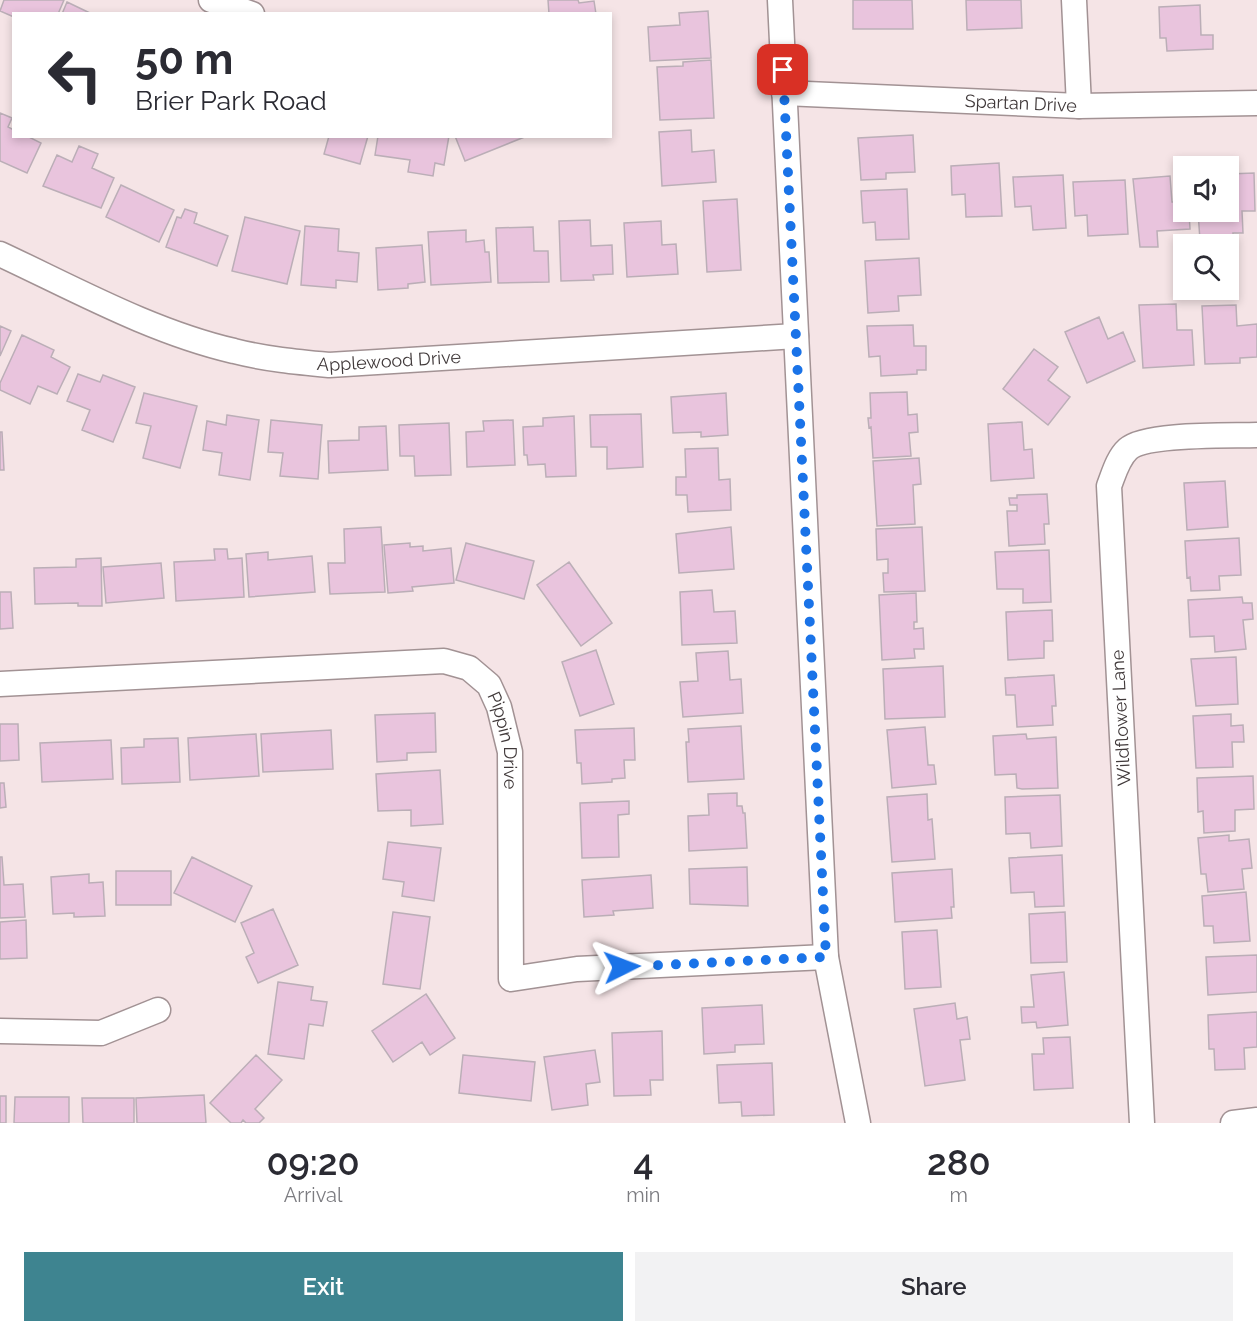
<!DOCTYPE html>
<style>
body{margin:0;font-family:Raleway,sans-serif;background:#f2f2f3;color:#2b2b33;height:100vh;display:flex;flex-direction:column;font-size:22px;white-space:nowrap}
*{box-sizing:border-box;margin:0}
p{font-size:20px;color:#7c7c81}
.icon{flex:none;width:33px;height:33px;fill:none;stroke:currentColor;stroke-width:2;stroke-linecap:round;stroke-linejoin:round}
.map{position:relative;height:1123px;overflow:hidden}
.side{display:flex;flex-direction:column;background:#fff;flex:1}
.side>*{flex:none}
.top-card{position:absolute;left:12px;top:12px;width:600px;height:126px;border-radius:0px;box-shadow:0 3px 9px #0003;background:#fff;color:#2b2b33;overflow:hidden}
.fabs{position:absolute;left:1173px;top:156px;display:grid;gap:12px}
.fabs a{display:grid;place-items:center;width:66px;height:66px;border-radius:0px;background:#fff;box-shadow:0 3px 9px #0003;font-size:30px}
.pin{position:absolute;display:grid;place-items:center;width:51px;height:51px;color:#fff;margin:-26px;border-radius:12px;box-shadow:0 3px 9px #0006}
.me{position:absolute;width:66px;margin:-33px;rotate:87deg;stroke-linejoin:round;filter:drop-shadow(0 0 4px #0008)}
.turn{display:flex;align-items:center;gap:21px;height:126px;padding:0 24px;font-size:27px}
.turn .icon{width:78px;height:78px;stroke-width:2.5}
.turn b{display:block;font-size:42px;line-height:51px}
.eta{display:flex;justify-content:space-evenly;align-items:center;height:102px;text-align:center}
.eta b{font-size:36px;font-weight:600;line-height:42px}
.action{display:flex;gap:12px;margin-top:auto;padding:12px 24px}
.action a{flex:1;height:69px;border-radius:0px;background:#3e8490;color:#fff;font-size:24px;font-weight:600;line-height:69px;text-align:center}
.action a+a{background:#f2f2f3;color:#2b2b33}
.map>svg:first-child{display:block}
.building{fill:#e9c4dd;stroke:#bbaeb7;stroke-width:1.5}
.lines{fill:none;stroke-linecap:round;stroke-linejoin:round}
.minor-casing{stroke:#a29294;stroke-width:27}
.minor{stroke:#fff;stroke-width:24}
.route{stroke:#1a73e8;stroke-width:10;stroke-dasharray:0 18}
.labels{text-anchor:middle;stroke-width:4.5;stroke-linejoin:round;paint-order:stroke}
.street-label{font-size:18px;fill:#40393a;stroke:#fff}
</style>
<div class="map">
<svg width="1257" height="1123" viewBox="0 0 1257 1123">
<rect width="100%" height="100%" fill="#f5e4e6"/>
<path class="building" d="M 4,0 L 64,0 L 58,14 L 14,14 L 14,17 L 0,11 Z
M 548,0 L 578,0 L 579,3 L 594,1 L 596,14 L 549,14 Z
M 853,0 L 912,0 L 913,29 L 853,29 Z
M 966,0 L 1021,0 L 1022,28 L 967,30 Z
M 67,2 L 92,14 L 62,14 Z
M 1200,5 L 1201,35 L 1213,35 L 1213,49 L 1167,51 L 1166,38 L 1160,38 L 1159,7 Z
M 708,11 L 711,58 L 650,61 L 648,27 L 680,25 L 679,13 Z
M 711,60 L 714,118 L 660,120 L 657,67 L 683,66 L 683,62 Z
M 0,113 L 12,118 L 8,127 L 14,130 L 14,136 L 27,136 L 41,143 L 27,173 L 0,161 Z
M 691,130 L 692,152 L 714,150 L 716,182 L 662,186 L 659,132 Z
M 913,135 L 915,172 L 886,173 L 886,179 L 861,180 L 858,138 Z
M 329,136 L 368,136 L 360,164 L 324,154 Z
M 378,136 L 449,136 L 444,165 L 435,163 L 433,176 L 408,172 L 410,160 L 375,155 Z
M 455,136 L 527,136 L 465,161 Z
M 79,146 L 98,154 L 92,168 L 114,178 L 101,208 L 43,186 L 57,155 L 72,162 Z
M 999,163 L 1002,216 L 966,217 L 965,194 L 952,195 L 951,166 Z
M 1254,173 L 1255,211 L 1242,211 L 1243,233 L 1233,233 L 1233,238 L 1200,240 L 1198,212 L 1228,212 L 1228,174 Z
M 1063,175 L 1066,228 L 1033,230 L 1031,206 L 1015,207 L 1013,177 Z
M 1170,176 L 1172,202 L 1184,202 L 1184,212 L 1189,212 L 1190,229 L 1157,231 L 1158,247 L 1140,247 L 1133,179 Z
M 1125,180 L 1128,234 L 1088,236 L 1087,215 L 1075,216 L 1073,182 Z
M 121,185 L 174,210 L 159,242 L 106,217 Z
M 907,189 L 909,239 L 876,240 L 875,222 L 863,223 L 861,191 Z
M 737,199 L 741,270 L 707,272 L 703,201 Z
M 185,209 L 197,213 L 194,223 L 228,236 L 217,266 L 166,247 L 177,217 L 181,218 Z
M 245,217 L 300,231 L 287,284 L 232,271 Z
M 590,220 L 591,246 L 612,245 L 613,274 L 593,275 L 594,280 L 561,281 L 559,221 Z
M 661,221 L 662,245 L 676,244 L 678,274 L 627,277 L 624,223 Z
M 305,226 L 339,229 L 338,251 L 359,253 L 357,282 L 336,280 L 336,288 L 301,285 Z
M 533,227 L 534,251 L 548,251 L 549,282 L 498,283 L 496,228 Z
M 466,230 L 466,242 L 484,240 L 485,252 L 489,252 L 491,282 L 431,285 L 428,232 Z
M 422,245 L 425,282 L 408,284 L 408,288 L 378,290 L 376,248 Z
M 919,258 L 921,295 L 898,296 L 899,311 L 868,313 L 865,261 Z
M 1176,304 L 1177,330 L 1192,330 L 1194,365 L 1143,368 L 1139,305 Z
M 1236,305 L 1237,326 L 1257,324 L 1257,357 L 1240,358 L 1240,363 L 1205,364 L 1202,306 Z
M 1099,317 L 1108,339 L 1123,332 L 1135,361 L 1087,383 L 1065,332 Z
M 913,325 L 914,346 L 926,346 L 926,370 L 917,370 L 917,374 L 881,376 L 880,356 L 869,357 L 867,326 Z
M 0,326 L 11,331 L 0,356 Z
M 22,335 L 54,350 L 51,357 L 70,367 L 57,394 L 38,386 L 30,404 L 0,390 L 0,383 Z
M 1034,349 L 1058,367 L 1048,380 L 1070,397 L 1048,425 L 1003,389 Z
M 78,374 L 100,382 L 103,375 L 135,387 L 113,442 L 82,430 L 90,410 L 67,401 Z
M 907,392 L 908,415 L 917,414 L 918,432 L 909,433 L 911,456 L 873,458 L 871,427 L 869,428 L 868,418 L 871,418 L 870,393 Z
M 144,393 L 197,406 L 180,468 L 143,458 L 151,426 L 136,423 Z
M 726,393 L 728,435 L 701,437 L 701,432 L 673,433 L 671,397 Z
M 641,414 L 643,467 L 607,469 L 607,447 L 591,447 L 590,415 Z
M 227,415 L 259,420 L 250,480 L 219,475 L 222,453 L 203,450 L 207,421 L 226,425 Z
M 574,416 L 576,476 L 546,477 L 545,464 L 528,465 L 527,455 L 524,455 L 523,427 L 543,426 L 543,418 Z
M 271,420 L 322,425 L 318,479 L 280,476 L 283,453 L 268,452 Z
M 513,420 L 515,465 L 467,467 L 466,432 L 484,431 L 483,421 Z
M 1022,422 L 1024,450 L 1032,449 L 1034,478 L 991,481 L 988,424 Z
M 449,423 L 451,475 L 415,476 L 414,456 L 400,456 L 399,425 Z
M 386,426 L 388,470 L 329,473 L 328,441 L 359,440 L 359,427 Z
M 0,432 L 2,432 L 4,470 L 0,470 Z
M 718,448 L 719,480 L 730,479 L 731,510 L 688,512 L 687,495 L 676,495 L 676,477 L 686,477 L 685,449 Z
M 919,458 L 921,484 L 913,485 L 915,524 L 877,526 L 873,461 Z
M 1225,481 L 1228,527 L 1187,530 L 1184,483 Z
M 1047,494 L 1049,524 L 1044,524 L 1045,544 L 1009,546 L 1007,511 L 1017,511 L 1017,505 L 1010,505 L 1009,498 L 1017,498 L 1017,495 Z
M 381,527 L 385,592 L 330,594 L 328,563 L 345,563 L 344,529 Z
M 731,527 L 734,569 L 679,573 L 676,534 Z
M 922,527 L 925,591 L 884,592 L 883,573 L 888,573 L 888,559 L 877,560 L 876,529 Z
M 1239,538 L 1241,575 L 1219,576 L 1220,590 L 1191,591 L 1190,577 L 1187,578 L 1185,541 Z
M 410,543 L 410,547 L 423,546 L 423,551 L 451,548 L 454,583 L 412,587 L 413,591 L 388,593 L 384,545 Z
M 466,543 L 534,561 L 524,599 L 456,580 Z
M 214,549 L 227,549 L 228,559 L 242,558 L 244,597 L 176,601 L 174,562 L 215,560 Z
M 1049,550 L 1051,602 L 1023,603 L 1023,589 L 997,589 L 995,552 Z
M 268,552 L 268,560 L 312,556 L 315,592 L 249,597 L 246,554 Z
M 101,558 L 102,606 L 78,606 L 78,603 L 35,604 L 34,568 L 76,567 L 76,559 Z
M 569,562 L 612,623 L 581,646 L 537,585 Z
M 161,563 L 164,598 L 106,603 L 103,567 Z
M 712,590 L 714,612 L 735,611 L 737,643 L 682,645 L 680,592 Z
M 0,592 L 11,592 L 13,628 L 0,629 Z
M 916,593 L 917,622 L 914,622 L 914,629 L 923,628 L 924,649 L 914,649 L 915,658 L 882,660 L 879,595 Z
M 1242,597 L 1243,603 L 1252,603 L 1253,619 L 1243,620 L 1246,649 L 1215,652 L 1214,636 L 1190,637 L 1188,600 Z
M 1052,610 L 1053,641 L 1044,641 L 1044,658 L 1008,660 L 1006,612 Z
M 596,650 L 614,704 L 580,716 L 562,662 Z
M 728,651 L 730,680 L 741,679 L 743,713 L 683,717 L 680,682 L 698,681 L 696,653 Z
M 1236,657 L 1238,704 L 1196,706 L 1191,659 Z
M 943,666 L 945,717 L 885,719 L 883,669 Z
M 1054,675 L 1056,706 L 1052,706 L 1053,725 L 1017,727 L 1015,695 L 1006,695 L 1005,678 Z
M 435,713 L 436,752 L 407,753 L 407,760 L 377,762 L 375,715 Z
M 1231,714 L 1231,726 L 1243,725 L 1244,742 L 1232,742 L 1233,767 L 1196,768 L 1193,716 Z
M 0,724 L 18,724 L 19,760 L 0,761 Z
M 741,726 L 744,779 L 688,782 L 686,742 L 689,742 L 688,729 Z
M 925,727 L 928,765 L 934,765 L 936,784 L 892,788 L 887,730 Z
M 634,728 L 635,760 L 624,760 L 625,778 L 612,779 L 612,782 L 582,784 L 581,763 L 577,763 L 575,730 Z
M 331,730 L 333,769 L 263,772 L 261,734 Z
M 256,734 L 259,776 L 190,780 L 188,738 Z
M 1026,734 L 1027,739 L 1056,737 L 1058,788 L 1022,789 L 1017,788 L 1016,774 L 995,775 L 993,736 Z
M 178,738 L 180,782 L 122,784 L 121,748 L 144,747 L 144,739 Z
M 111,740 L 113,779 L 42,782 L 40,743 Z
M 440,770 L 443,824 L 411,826 L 411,810 L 378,811 L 376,774 Z
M 1253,776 L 1254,809 L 1235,810 L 1235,831 L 1204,833 L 1203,811 L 1198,812 L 1197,778 Z
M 0,783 L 4,783 L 6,807 L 0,808 Z
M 737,793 L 737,806 L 742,806 L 743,813 L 745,813 L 747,848 L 689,851 L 688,816 L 709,815 L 708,794 Z
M 927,794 L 928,820 L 932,819 L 935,859 L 892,862 L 887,797 Z
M 1060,795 L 1062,846 L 1031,848 L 1030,833 L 1006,834 L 1005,797 Z
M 629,801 L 629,814 L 618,815 L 619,857 L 582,858 L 580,803 Z
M 1229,835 L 1229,841 L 1249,839 L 1252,868 L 1242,869 L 1244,889 L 1208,892 L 1206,874 L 1201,874 L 1198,838 Z
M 388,842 L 441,848 L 434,901 L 402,896 L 404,882 L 383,879 Z
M 1062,855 L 1064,906 L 1035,907 L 1034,892 L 1011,893 L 1009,858 Z
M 0,857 L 2,857 L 4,885 L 23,884 L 25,917 L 0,918 Z
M 192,857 L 252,886 L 235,922 L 174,893 Z
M 747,867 L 748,906 L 690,904 L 689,869 Z
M 952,869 L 954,907 L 951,907 L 952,918 L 895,922 L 892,873 Z
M 116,871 L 171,871 L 171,905 L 116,905 Z
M 89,874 L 89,883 L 103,882 L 105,916 L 74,917 L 74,913 L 53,914 L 51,877 Z
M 651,875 L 653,908 L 613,911 L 614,915 L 584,917 L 582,880 Z
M 1246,892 L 1250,941 L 1214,943 L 1213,926 L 1204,926 L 1202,896 Z
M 273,909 L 298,965 L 258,983 L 246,957 L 254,953 L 241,923 Z
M 393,912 L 430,917 L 420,989 L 383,984 Z
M 1065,912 L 1067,962 L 1031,963 L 1029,914 Z
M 26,920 L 27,958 L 0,959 L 0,922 Z
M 937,930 L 941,987 L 905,989 L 902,932 Z
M 1257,955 L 1257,992 L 1208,995 L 1206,957 Z
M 1064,972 L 1068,1025 L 1037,1028 L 1036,1022 L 1022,1023 L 1021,1007 L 1034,1007 L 1031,975 Z
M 278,982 L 313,987 L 311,1000 L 327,1002 L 323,1026 L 309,1024 L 304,1059 L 268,1054 Z
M 426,994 L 455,1038 L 430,1055 L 422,1042 L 393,1062 L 372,1031 Z
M 955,1003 L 957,1019 L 967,1017 L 970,1039 L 960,1040 L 965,1080 L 925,1086 L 914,1009 Z
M 762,1005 L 764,1044 L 735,1045 L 735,1052 L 704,1054 L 702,1008 Z
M 1257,1012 L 1257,1047 L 1244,1048 L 1245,1069 L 1215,1070 L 1214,1049 L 1209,1049 L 1208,1015 Z
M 662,1031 L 663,1080 L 650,1080 L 651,1095 L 614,1096 L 612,1033 Z
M 1070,1037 L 1073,1088 L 1034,1090 L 1032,1054 L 1044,1054 L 1043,1038 Z
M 595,1050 L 600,1082 L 586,1084 L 588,1105 L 552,1110 L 544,1057 Z
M 256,1055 L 282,1080 L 255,1109 L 264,1118 L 259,1123 L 246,1123 L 243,1120 L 241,1123 L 231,1123 L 210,1103 Z
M 463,1055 L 535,1062 L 531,1101 L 459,1093 Z
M 772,1063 L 774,1115 L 742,1116 L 741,1102 L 719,1103 L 717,1065 Z
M 204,1095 L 206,1123 L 137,1123 L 136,1098 Z
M 0,1096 L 6,1096 L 6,1123 L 0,1123 Z
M 15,1097 L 69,1097 L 69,1123 L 14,1123 Z
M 82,1098 L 134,1098 L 134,1123 L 83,1123 Z"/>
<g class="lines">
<g class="minor-casing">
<g id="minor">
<path d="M 211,0 L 252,14"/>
<path d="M 780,0 L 826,957 L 858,1123"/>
<path d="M 1074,0 L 1079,106"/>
<path id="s1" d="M 784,93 L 1079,106 L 1257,103"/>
<path id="s2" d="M 0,254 C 75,289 152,332 234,351 C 265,359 297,362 329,365 L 796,336"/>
<path id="s3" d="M 0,684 L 444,661 L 469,668 L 489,685 L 499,707 L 510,752 L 511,979 L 577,969 L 826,957"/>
<path d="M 0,1031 L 101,1033 L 158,1010"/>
<path d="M 1142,1123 L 1109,486 C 1114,473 1118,458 1128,449 C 1146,433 1230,436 1257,435"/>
<path d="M 1233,1123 L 1257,1120"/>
</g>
</g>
<use href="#minor" class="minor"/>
</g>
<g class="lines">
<path class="route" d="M 622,967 L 826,957 L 783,70"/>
</g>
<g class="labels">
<g class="street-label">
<text dy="6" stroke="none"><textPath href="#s1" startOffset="237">Spartan Drive</textPath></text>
<text dy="6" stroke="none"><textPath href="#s2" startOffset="410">Applewood Drive</textPath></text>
<text transform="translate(1121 718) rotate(-93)" y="6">Wildflower Lane</text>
<text dy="6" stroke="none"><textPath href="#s3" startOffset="555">Pippin Drive</textPath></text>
</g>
</g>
</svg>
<div class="fabs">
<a><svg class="icon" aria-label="sound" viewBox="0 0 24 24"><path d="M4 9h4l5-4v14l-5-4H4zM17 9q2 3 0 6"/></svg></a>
<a><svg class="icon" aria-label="search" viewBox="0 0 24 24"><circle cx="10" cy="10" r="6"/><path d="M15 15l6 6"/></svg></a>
</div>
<div class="pin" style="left:783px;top:70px;background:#d93025"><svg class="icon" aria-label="arrive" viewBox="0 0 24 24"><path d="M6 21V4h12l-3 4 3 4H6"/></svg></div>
<svg class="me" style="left:622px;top:967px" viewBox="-20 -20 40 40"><path d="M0-17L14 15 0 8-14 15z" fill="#1a73e8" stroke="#fff" stroke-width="4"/></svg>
<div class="top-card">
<div class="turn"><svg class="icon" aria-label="left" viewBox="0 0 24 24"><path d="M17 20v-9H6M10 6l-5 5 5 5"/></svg><div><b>50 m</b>Brier Park Road</div></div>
</div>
</div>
<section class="side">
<div class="eta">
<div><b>09:20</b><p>Arrival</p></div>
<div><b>4</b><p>min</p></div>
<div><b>280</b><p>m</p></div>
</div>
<div class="action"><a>Exit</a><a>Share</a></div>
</section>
